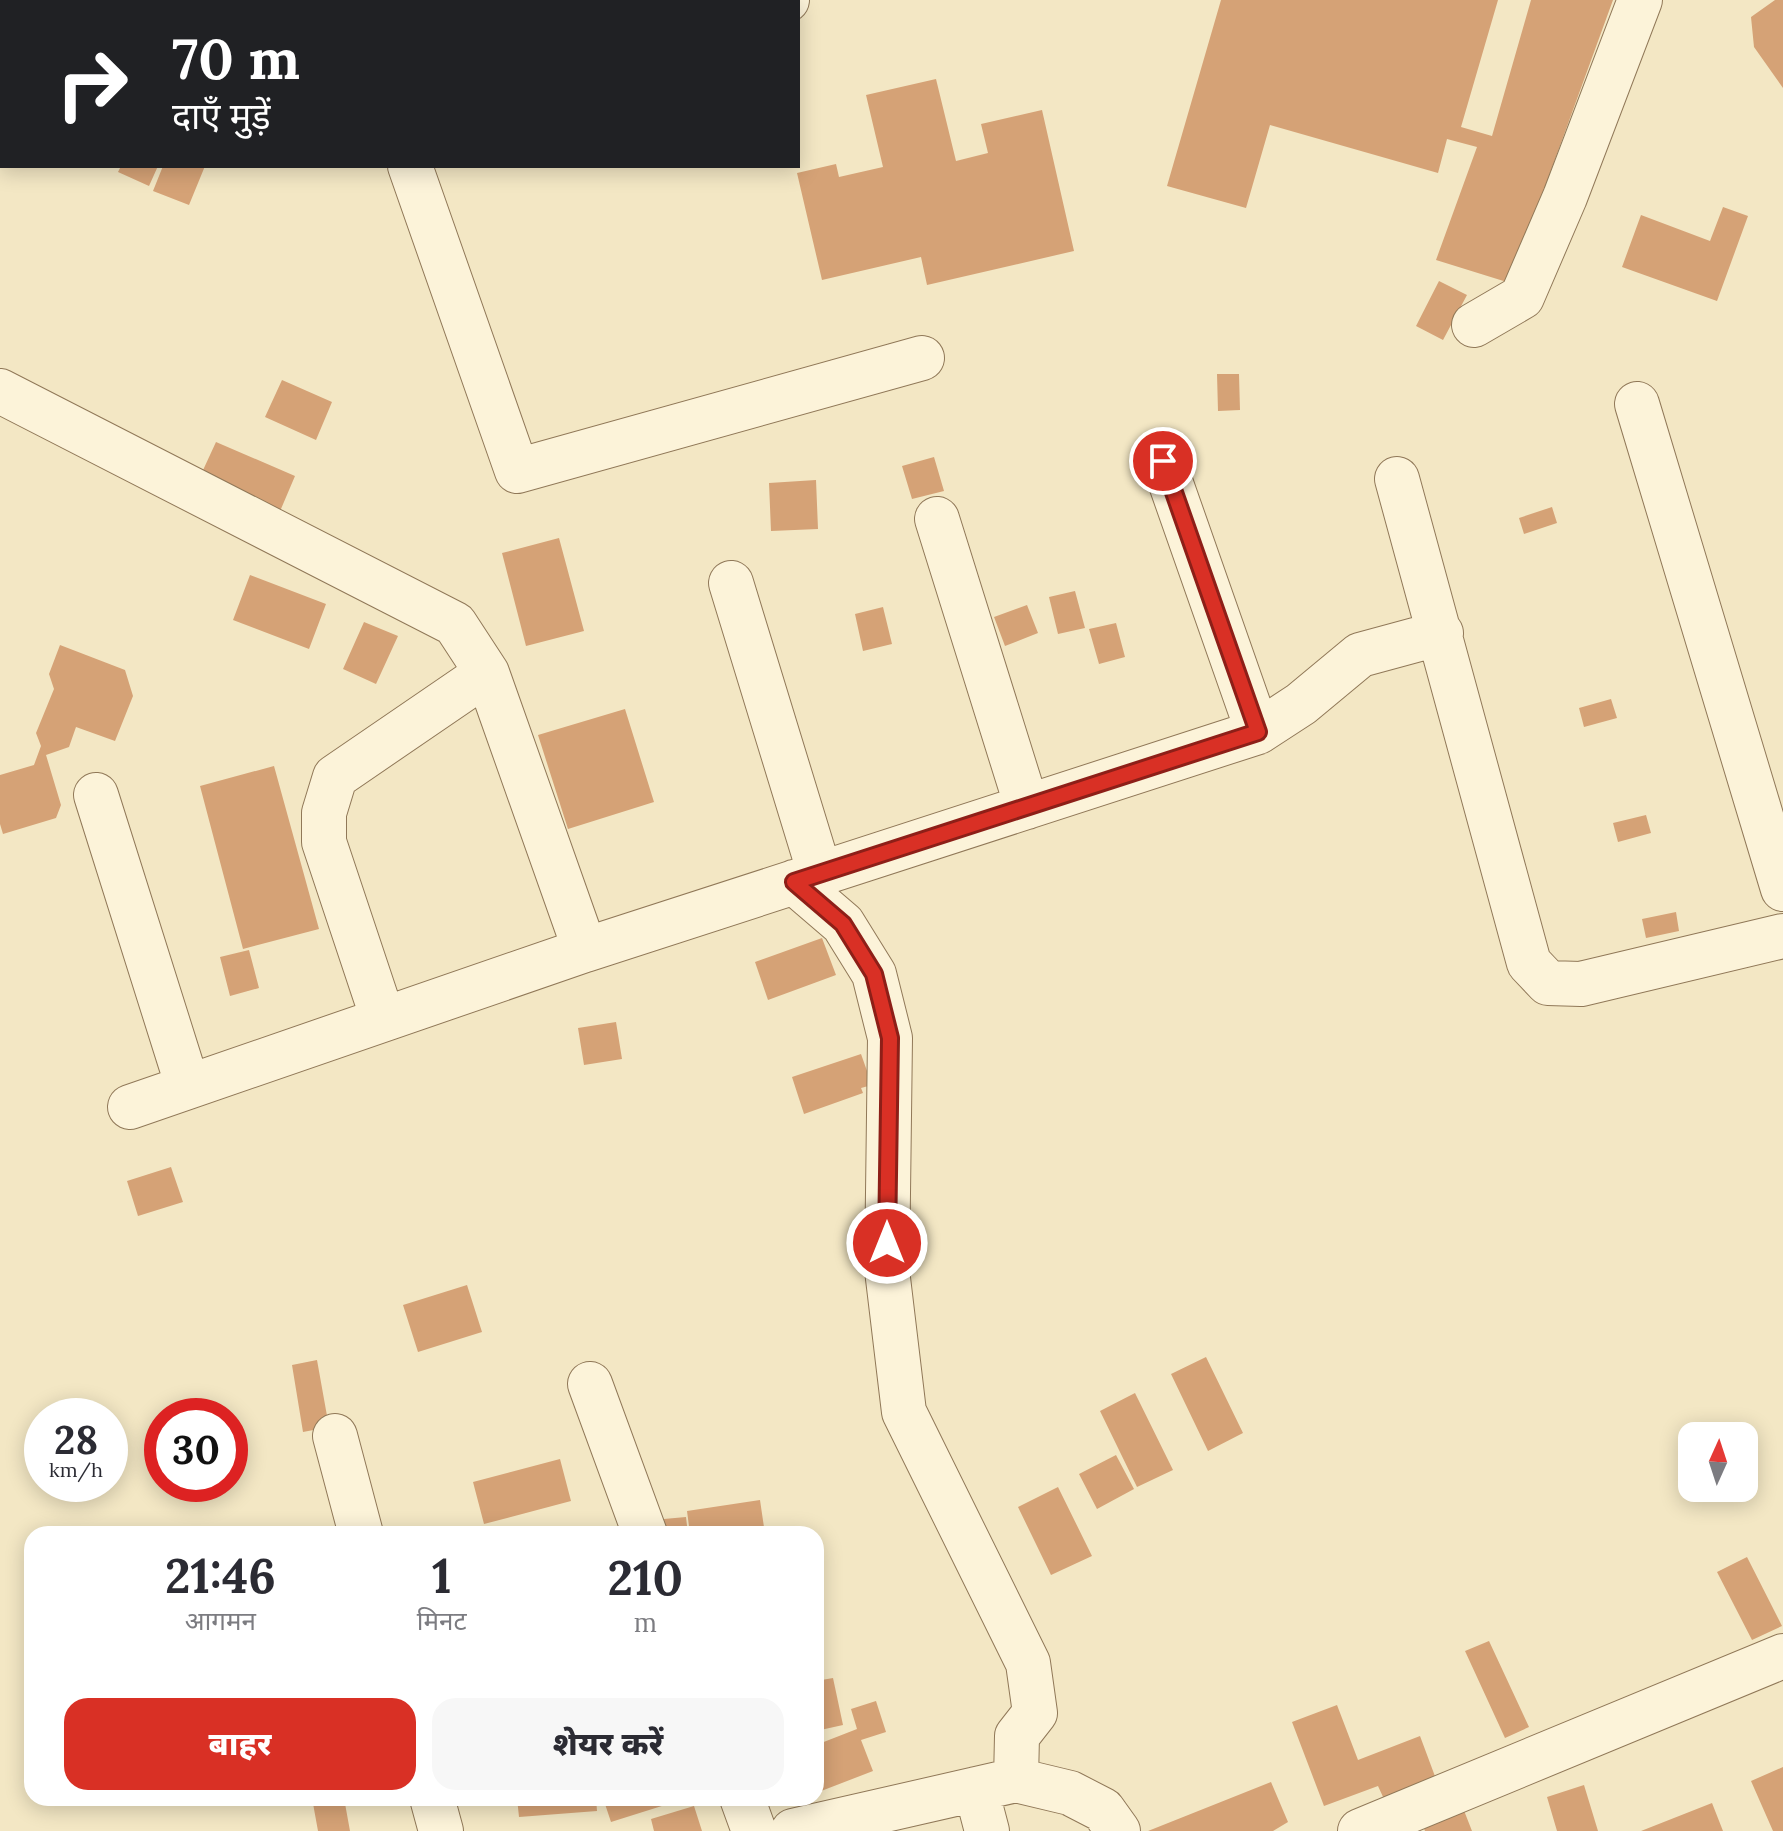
<!DOCTYPE html>
<html lang="hi">
<meta charset="utf-8">
<style>
body{margin:0;font-family:Lora,"Noto Sans Devanagari",serif;background:#f7f7f7;color:#2b2b33;height:100vh;display:flex;flex-direction:column;font-size:30px;white-space:nowrap}
*{box-sizing:border-box;margin:0}
p{font-size:26px;color:#7c7c81}
.icon{flex:none;width:44px;height:44px;fill:none;stroke:currentColor;stroke-width:2;stroke-linecap:round;stroke-linejoin:round}
.map{position:relative;flex:1;overflow:hidden}
.sheet{position:absolute;left:24px;top:1526px;width:800px;height:280px;display:flex;flex-direction:column;background:#fff;border-radius:24px;box-shadow:0 4px 20px #0003}
.sheet>*{flex:none}
.hud{position:absolute;left:0px;top:0px;width:800px;height:168px;box-shadow:0 4px 20px #0003;background:#202124;color:#fff;overflow:hidden}
.needle{width:52px;rotate:3deg}
.controls{position:absolute;left:1678px;top:1422px;display:grid;gap:16px}
.controls a{display:grid;place-items:center;width:80px;height:80px;border-radius:16px;background:#fff;box-shadow:0 4px 20px #0003;font-size:40px}
.speed{position:absolute;left:24px;top:1398px;display:flex;gap:16px;font-size:40px;font-weight:700;text-align:center}
.speed>*{display:grid;place-content:center;width:104px;height:104px;border-radius:50%;background:#fff;box-shadow:0 4px 20px #0003;line-height:1}
.speed small{font-size:20px;font-weight:400}
.speed .limit{border:12px solid #d22;background:#fff;color:#111}
.pin{position:absolute;display:grid;place-items:center;width:68px;height:68px;color:#fff;margin:-34px;border:4px solid #fff;border-radius:50%;box-shadow:0 2px 8px #0007}
.me{position:absolute;width:88px;margin:-44px;rotate:0deg;stroke-linejoin:round;filter:drop-shadow(0 0 6px #0008)}
.turn{display:flex;align-items:center;gap:28px;height:168px;padding:0 40px;font-size:36px}
.turn .icon{width:104px;height:104px;stroke-width:2.5}
.turn b{display:block;font-size:56px;line-height:68px}
.eta{display:flex;justify-content:space-evenly;align-items:center;height:136px;text-align:center}
.eta b{font-size:48px;font-weight:800;line-height:56px}
.cta{display:flex;gap:16px;margin-top:auto;padding:16px 40px}
.cta a{flex:1;height:92px;border-radius:24px;background:#d93025;color:#fff;font-size:32px;font-weight:800;line-height:92px;text-align:center}
.cta a+a{background:#f7f7f7;color:#2b2b33}
.map>svg:first-child{display:block}
.building{fill:#d5a276}
.lines{fill:none;stroke-linecap:round;stroke-linejoin:round}
.minor-casing{stroke:#907858;stroke-width:46}
.minor{stroke:#fcf3d9;stroke-width:44}
.route-casing{stroke:#8d1f18;stroke-width:20}
.route{stroke:#d93025;stroke-width:14}
</style>
<div class="map">
<svg width="1783" height="1831" viewBox="0 0 1783 1831">
<rect width="100%" height="100%" fill="#f3e7c4"/>
<path class="building" d="M 1221,0 L 1498,0 L 1461,127 L 1492,136 L 1531,0 L 1613,0 L 1510,283 L 1436,260 L 1477,147 L 1447,139 L 1438,173 L 1270,125 L 1246,208 L 1167,186 Z
M 1775,0 L 1783,0 L 1783,88 L 1754,47 L 1751,17 Z
M 936,79 L 956,161 L 988,153 L 981,124 L 1042,110 L 1074,251 L 927,285 L 921,257 L 822,280 L 797,173 L 836,164 L 839,177 L 883,167 L 866,95 Z
M 121,166 L 158,166 L 149,186 L 118,172 Z
M 163,166 L 205,166 L 189,205 L 153,191 Z
M 1723,207 L 1748,216 L 1717,301 L 1622,267 L 1641,215 L 1710,241 Z
M 1439,281 L 1467,295 L 1443,340 L 1416,326 Z
M 1217,374 L 1239,374 L 1240,410 L 1218,411 Z
M 282,380 L 332,402 L 316,440 L 265,417 Z
M 216,442 L 295,476 L 278,516 L 198,481 Z
M 934,457 L 944,491 L 912,499 L 902,466 Z
M 816,480 L 818,529 L 771,531 L 769,483 Z
M 1552,507 L 1557,523 L 1524,534 L 1519,518 Z
M 559,538 L 584,631 L 526,646 L 502,553 Z
M 250,575 L 326,604 L 309,649 L 233,620 Z
M 1075,591 L 1085,628 L 1058,634 L 1049,597 Z
M 1027,605 L 1038,633 L 1005,646 L 994,617 Z
M 883,607 L 892,644 L 863,651 L 855,614 Z
M 364,622 L 398,636 L 376,684 L 343,669 Z
M 1116,623 L 1125,657 L 1099,664 L 1089,629 Z
M 60,645 L 125,670 L 133,696 L 115,741 L 76,727 L 69,747 L 46,755 L 61,805 L 56,818 L 3,834 L 0,824 L 0,775 L 34,765 L 41,746 L 36,733 L 54,689 L 49,674 Z
M 1611,699 L 1617,718 L 1584,727 L 1579,708 Z
M 625,709 L 654,802 L 568,829 L 538,735 Z
M 274,766 L 319,929 L 243,949 L 200,786 Z
M 1646,815 L 1651,833 L 1618,842 L 1613,823 Z
M 1676,912 L 1679,931 L 1646,938 L 1642,919 Z
M 822,938 L 836,975 L 768,1000 L 755,962 Z
M 249,950 L 259,988 L 230,996 L 220,957 Z
M 616,1022 L 622,1059 L 584,1065 L 578,1028 Z
M 861,1054 L 872,1085 L 861,1088 L 863,1093 L 804,1114 L 792,1077 Z
M 171,1167 L 183,1202 L 138,1216 L 127,1181 Z
M 467,1285 L 482,1332 L 418,1352 L 403,1305 Z
M 1206,1357 L 1243,1433 L 1208,1451 L 1171,1374 Z
M 317,1360 L 329,1427 L 303,1432 L 292,1365 Z
M 1135,1393 L 1173,1470 L 1137,1487 L 1100,1411 Z
M 1116,1455 L 1134,1489 L 1097,1509 L 1079,1474 Z
M 560,1459 L 571,1501 L 484,1524 L 473,1482 Z
M 1058,1487 L 1092,1556 L 1051,1575 L 1018,1507 Z
M 760,1500 L 765,1534 L 690,1534 L 687,1511 Z
M 686,1517 L 688,1534 L 665,1534 L 664,1519 Z
M 1747,1557 L 1782,1626 L 1752,1640 L 1717,1572 Z
M 1489,1641 L 1529,1727 L 1505,1738 L 1465,1651 Z
M 833,1678 L 843,1725 L 816,1731 L 816,1681 Z
M 876,1701 L 886,1732 L 861,1740 L 873,1771 L 816,1793 L 816,1745 L 857,1729 L 851,1709 Z
M 1337,1705 L 1358,1760 L 1420,1736 L 1436,1779 L 1384,1799 L 1378,1786 L 1324,1806 L 1292,1722 Z
M 1783,1767 L 1783,1831 L 1773,1831 L 1751,1781 Z
M 1271,1782 L 1288,1822 L 1273,1831 L 1148,1831 Z
M 1584,1785 L 1598,1831 L 1557,1831 L 1547,1797 Z
M 312,1798 L 344,1798 L 350,1831 L 318,1831 Z
M 517,1798 L 596,1798 L 597,1811 L 519,1817 Z
M 603,1798 L 684,1798 L 684,1799 L 611,1822 Z
M 1712,1803 L 1723,1831 L 1641,1831 Z
M 694,1806 L 702,1831 L 654,1831 L 651,1819 Z
M 1463,1808 L 1472,1831 L 1425,1831 L 1422,1824 Z"/>
<g class="lines">
<g class="minor-casing">
<path id="minor" d="M 356,0 L 357,2
M 43,2 L 43,0
M 780,2 L 787,0
M 0,93 L 2,89
M 410,166 L 517,471 L 922,358
M 1474,325 L 1522,297 L 1565,197 L 1640,0
M 0,391 L 455,624 L 487,673 L 585,950 L 1258,732 L 1163,461
M 1637,404 L 1783,889
M 1397,479 L 1529,963 L 1548,983 L 1581,984 L 1783,936
M 937,519 L 1027,807
M 731,583 L 820,874
M 1258,732 L 1301,704 L 1360,655 L 1441,633
M 96,795 L 188,1087
M 794,882 L 843,924 L 874,974 L 890,1038 L 887,1270 L 904,1412 L 1028,1663 L 1035,1713 L 1017,1736 L 1016,1780
M 383,1019 L 324,842 L 324,813 L 335,777 L 487,673
M 130,1107 L 585,950
M 590,1384 L 645,1534
M 335,1436 L 361,1534
M 976,1789 L 987,1831
M 432,1798 L 441,1831
M 742,1798 L 754,1831
M 793,1831 L 1016,1780 L 1070,1793 L 1103,1810 L 1118,1831
M 1360,1831 L 1783,1656"/>
</g>
<use href="#minor" class="minor"/>
</g>
<g class="lines">
<g class="route-casing">
<path id="route" d="M 887,1243 L 890,1038 L 874,974 L 843,924 L 794,882 L 1258,732 L 1163,461"/>
</g>
<use href="#route" class="route"/>
</g>
</svg>
<div class="controls">
<a><svg class="needle" viewBox="-14 -14 28 28"><path d="M0-13l5 13h-10z" fill="#e53935"/><path d="M0 13l5-13h-10z" fill="#7c7c81"/></svg></a>
</div>
<div class="speed"><div>28<small>km/h</small></div><div class="limit">30</div></div>
<div class="pin" style="left:1163px;top:461px;background:#d93025"><svg class="icon" aria-label="arrive" viewBox="0 0 24 24"><path d="M6 21V4h12l-3 4 3 4H6"/></svg></div>
<svg class="me" style="left:887px;top:1243px" viewBox="-20 -20 40 40"><circle r="17" fill="#d93025" stroke="#fff" stroke-width="3"/><path d="M0-11L8 9 0 5-8 9z" fill="#fff"/></svg>
<div class="hud">
<div class="turn"><svg class="icon" aria-label="right" viewBox="0 0 24 24"><path d="M7 20v-9h11M14 6l5 5-5 5"/></svg><div><b>70 m</b>दाएँ मुड़ें</div></div>
</div>
<section class="sheet">
<div class="eta">
<div><b>21:46</b><p>आगमन</p></div>
<div><b>1</b><p>मिनट</p></div>
<div><b>210</b><p>m</p></div>
</div>
<div class="cta"><a>बाहर</a><a>शेयर करें</a></div>
</section>
</div>
